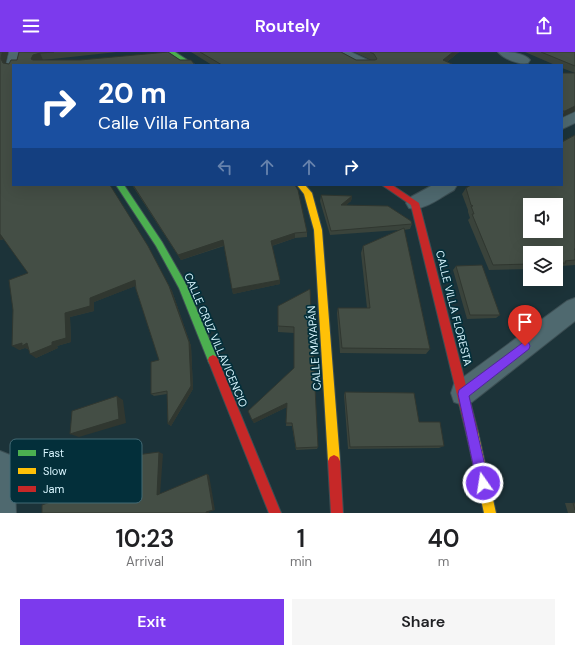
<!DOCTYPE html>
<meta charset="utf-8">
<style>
body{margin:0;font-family:"DM Sans",sans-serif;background:#f6f6f6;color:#202124;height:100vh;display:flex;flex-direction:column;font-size:15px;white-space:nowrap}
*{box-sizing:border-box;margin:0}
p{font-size:13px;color:#757577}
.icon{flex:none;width:22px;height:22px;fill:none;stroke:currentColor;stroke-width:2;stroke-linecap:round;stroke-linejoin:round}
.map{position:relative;height:461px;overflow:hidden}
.sheet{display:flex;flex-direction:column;background:#fff;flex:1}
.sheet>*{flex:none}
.hud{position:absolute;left:12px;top:12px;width:551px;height:122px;border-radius:0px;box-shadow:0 4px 16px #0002;background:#1a4fa0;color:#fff;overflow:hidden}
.fabs{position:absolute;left:523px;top:146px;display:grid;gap:8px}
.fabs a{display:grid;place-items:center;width:40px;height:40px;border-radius:0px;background:#fff;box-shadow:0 4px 16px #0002;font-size:20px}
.pin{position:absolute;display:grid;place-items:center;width:34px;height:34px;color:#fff;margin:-41px -17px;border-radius:50% 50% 50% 0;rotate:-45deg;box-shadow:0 0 4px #0007}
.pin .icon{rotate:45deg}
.me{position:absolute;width:44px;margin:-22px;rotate:347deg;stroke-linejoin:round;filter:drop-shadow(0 0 3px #0008)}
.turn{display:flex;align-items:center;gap:14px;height:84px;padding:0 20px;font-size:18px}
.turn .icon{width:52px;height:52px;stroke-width:2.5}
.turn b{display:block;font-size:28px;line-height:34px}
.lanes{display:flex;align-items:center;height:38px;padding:0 20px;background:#0003;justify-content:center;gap:20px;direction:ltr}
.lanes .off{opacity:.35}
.eta{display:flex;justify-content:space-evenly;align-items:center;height:68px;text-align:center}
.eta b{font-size:24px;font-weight:600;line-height:28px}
.primary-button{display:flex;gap:8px;margin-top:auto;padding:8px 20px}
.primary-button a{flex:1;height:46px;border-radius:0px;background:#7c3aed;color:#fff;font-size:16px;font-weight:600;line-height:46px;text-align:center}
.primary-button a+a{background:#f6f6f6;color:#202124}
header{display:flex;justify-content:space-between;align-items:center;height:52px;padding:0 20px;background:#7c3aed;color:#fff;font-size:18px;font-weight:600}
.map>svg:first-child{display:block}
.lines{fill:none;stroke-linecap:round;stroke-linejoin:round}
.street-casing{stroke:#3d4f54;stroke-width:2}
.fast-casing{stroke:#3d4f54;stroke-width:2}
.slow-casing{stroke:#3d4f54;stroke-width:2}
.jam-casing{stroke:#3d4f54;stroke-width:2}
.street{fill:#4f696f;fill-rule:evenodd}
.fast{fill:#4caf50;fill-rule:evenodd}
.slow{fill:#ffc107;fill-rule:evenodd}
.jam{fill:#c62828;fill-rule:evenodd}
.wall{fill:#3a433b}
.shaded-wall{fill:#303730}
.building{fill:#444e45;stroke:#303730;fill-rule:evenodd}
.route{fill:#7c3aed;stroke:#51269a}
.labels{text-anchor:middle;stroke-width:3.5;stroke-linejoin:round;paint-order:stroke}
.street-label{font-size:11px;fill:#d8f5fe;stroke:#032f3a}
.key{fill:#032f3a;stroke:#436a75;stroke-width:1}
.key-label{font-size:11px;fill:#d8f5fe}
</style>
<header><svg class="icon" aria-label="menu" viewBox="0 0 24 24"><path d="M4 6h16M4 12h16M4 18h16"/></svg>Routely<svg class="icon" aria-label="share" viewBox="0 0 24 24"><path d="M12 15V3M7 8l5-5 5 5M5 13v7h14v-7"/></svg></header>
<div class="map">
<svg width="575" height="461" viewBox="0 0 575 461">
<rect width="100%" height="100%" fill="#1c3339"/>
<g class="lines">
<g class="street-casing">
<path id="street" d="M 9,0 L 23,0 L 20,13 L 13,13 L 13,17 L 8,16 L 6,13 Z
M 334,0 L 351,0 L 372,10 L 374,13 L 356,13 L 336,3 Z
M 498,0 C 509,0 523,0 530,8 L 528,11 C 519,13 504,7 498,0 Z
M 575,60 L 575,71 L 562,77 L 562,66 Z
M 433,133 L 457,133 L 454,138 C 441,145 423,160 409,156 L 406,151 L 409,146 Z
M 575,246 L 575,269 L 472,350 L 463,353 L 454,350 L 451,341 L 454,332 L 567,249 Z
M 0,399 L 10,403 L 14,413 L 16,461 L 0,461 Z"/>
</g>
<g class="fast-casing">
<path id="fast" d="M 168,0 L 175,0 L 195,13 L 188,13 Z
M 116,133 L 124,133 L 162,190 L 186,232 L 218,308 L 217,311 L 213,313 L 209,311 L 179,236 L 156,194 Z"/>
</g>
<g class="slow-casing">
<path id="slow" d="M 297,133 L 305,133 L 312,141 L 322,178 L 340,409 L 338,413 L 334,415 L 330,413 L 328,409 L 314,178 L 304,142 Z
M 472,374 L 476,376 L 478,380 L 496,461 L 484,461 L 466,380 L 468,376 Z"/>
</g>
<g class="jam-casing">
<path id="jam" d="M 382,133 L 392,133 L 419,151 L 478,380 L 476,384 L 472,386 L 468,384 L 466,380 L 411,153 Z
M 213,303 L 217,305 L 281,461 L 269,461 L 208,308 L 209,305 Z
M 334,403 L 338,405 L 340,409 L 343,461 L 331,461 L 328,409 L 330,405 Z"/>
</g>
<use href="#street" class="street"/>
<use href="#fast" class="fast"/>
<use href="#slow" class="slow"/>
<use href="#jam" class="jam"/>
</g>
<path class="wall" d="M 0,0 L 8,0 L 5,11 L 9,12 L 17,8 L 19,0 L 117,0 L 43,8 L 40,8 L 180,8 L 13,13 L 172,239 L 191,294 L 193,337 L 171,374 L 168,372 L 167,342 L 154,344 L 151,342 L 159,308 L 135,234 L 94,250 L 94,259 L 70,265 L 71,290 L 57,294 L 58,296 L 36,306 L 28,297 L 25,296 L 19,298 L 28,221 L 4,187 L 1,188 L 0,188 Z
M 191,0 L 341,0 L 356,8 L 371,8 L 354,0 L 459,0 L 447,10 L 454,13 L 212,13 Z
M 525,0 L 575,0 L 575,21 L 562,16 L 562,13 L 555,13 Z
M 562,21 L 575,21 L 575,59 L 562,65 Z
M 575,83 L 575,213 L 562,214 L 560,216 L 556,216 L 556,201 L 530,201 L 530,217 L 489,218 L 468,168 L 470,166 L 468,160 L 468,158 L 462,142 L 466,136 Z
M 132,133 L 294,133 L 307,180 L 307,185 L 295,186 L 272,194 L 280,228 L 280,232 L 233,242 L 224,194 L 181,208 Z
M 321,143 L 352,144 L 351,149 L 346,153 L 412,172 L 410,177 L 404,178 L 430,297 L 426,302 L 340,301 L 337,261 L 338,256 L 367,256 L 361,201 L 363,194 L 399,178 L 330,183 L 320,149 Z
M 456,214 L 500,263 L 496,266 L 467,267 L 453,218 Z
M 310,237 L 318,395 L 317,397 L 296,398 L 292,374 L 286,374 L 287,355 L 254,371 L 248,359 L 294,316 L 294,281 L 278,280 L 278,274 Z
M 345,340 L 419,370 L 444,394 L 439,396 L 348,397 L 344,343 Z
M 565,451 L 575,451 L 575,461 L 568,461 Z"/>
<path class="shaded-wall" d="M 2,0 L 8,0 L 5,13 L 1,7 Z
M 453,0 L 459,0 L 443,13 L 443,8 Z
M 40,1 L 43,8 L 37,9 L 34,13 L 31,7 L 33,3 Z
M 575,54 L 575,59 L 562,65 L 562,64 L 565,59 Z
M 352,144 L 351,149 L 340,158 L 341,153 Z
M 295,181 L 295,186 L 271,194 L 271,189 Z
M 0,182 L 5,186 L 1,188 L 0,188 Z
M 223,188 L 225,193 L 181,208 L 178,203 Z
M 148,194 L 172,239 L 191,294 L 193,337 L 171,374 L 168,372 L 189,290 Z
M 135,228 L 138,233 L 94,250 L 94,259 L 70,265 L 71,290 L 57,294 L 58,296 L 36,306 L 30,302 L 52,290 L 65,261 L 90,246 Z
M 280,228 L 280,232 L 233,242 L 232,237 Z
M 22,291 L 27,291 L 33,295 L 28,297 L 25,296 L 19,298 L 12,294 Z
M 117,344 L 123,348 L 126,371 L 79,385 L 70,382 Z
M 287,351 L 287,355 L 254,371 L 252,368 Z
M 159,400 L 163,402 L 160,443 L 157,443 Z
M 207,422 L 209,423 L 215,458 L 209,460 L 209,461 L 206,461 Z"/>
<path class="building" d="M 0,0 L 2,0 L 1,7 L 3,11 L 9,12 L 11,8 L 17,8 L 19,0 L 54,0 L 40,1 L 33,3 L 31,7 L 33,8 L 80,8 L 168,0 L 180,8 L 191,8 L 195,13 L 13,13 L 13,133 L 110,133 L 148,194 L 169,234 L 189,290 L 191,334 L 168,372 L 167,339 L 151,342 L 151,310 L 159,308 L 136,237 L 135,228 L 90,246 L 90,254 L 65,261 L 66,286 L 52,290 L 52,293 L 30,302 L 27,291 L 22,294 L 22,291 L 12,294 L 13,258 L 9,228 L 28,221 L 0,182 Z
M 200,0 L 341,0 L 356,8 L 375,8 L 377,7 L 374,2 L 370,0 L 453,0 L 443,8 L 454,13 L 222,13 Z
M 541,0 L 575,0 L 575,14 Z
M 562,21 L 575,21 L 575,54 L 565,59 L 562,59 Z
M 575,83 L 575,197 L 574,197 L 575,198 L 575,208 L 565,209 L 566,211 L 556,211 L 556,201 L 530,201 L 530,212 L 493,213 L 472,162 L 474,162 L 471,154 L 473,154 L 471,153 L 466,136 L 471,133 L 562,133 L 562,90 ZM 530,153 L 556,153 L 556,179 L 530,179 Z
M 133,133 L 295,133 L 298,138 L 307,180 L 295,181 L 271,189 L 280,228 L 232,237 L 223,188 L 178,203 Z
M 321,143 L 352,144 L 341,153 L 388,154 L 411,169 L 412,172 L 331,179 Z
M 404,176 L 430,297 L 342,296 L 338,256 L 370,256 L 363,194 Z
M 482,213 L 500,263 L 470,263 L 456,214 Z
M 310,237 L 318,395 L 296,396 L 292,371 L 286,371 L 287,351 L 252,368 L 248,359 L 294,316 L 294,275 L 278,274 L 278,254 Z
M 345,340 L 414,341 L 419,370 L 440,370 L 444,394 L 350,395 Z
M 117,344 L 119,367 L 70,382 L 72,359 Z
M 159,400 L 157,443 L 207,422 L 213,458 L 206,460 L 206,461 L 42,461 L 42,453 L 75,441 L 74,436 L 78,435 L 76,411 Z
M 573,451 L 575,451 L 575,458 Z"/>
<path class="route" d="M 525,289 L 529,291 L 530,294 L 529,297 L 469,344 L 489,431 L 488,435 L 483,437 L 479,435 L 477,431 L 458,342 L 459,338 Z"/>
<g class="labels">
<g class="street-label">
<text transform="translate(454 256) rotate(76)" y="4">CALLE VILLA FLORESTA</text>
<text transform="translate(216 288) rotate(67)" y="4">CALLE CRUZ VILLAVICENCIO</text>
<text transform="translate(314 296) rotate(-94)" y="4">CALLE MAYAPÁN</text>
</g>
</g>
<rect x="10" y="387" width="132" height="64" rx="6" class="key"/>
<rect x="18" y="398" width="18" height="6" fill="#4caf50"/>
<rect x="18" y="416" width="18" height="6" fill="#ffc107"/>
<rect x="18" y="434" width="18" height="6" fill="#c62828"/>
<g class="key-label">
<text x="43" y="405">Fast</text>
<text x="43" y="423">Slow</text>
<text x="43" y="441">Jam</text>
</g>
</svg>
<div class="fabs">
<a><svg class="icon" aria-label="sound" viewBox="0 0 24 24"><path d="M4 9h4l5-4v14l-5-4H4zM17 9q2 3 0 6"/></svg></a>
<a><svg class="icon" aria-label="layers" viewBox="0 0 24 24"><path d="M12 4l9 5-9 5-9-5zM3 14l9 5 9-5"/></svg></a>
</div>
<div class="pin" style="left:525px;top:294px;background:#d93025"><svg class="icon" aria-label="arrive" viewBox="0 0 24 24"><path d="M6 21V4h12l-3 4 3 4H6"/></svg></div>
<svg class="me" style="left:483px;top:431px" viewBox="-20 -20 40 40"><circle r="17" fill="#7c3aed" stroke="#fff" stroke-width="3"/><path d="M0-11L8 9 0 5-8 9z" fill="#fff"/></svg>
<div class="hud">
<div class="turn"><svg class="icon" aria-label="right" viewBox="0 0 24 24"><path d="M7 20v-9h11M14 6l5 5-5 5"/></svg><div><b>20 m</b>Calle Villa Fontana</div></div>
<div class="lanes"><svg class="icon off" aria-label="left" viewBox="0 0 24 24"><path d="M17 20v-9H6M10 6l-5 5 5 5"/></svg><svg class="icon off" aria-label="ahead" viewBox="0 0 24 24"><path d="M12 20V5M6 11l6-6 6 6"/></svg><svg class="icon off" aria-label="ahead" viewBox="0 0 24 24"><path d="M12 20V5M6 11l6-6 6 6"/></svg><svg class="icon" aria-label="right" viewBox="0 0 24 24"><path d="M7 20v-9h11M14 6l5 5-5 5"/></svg></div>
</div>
</div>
<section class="sheet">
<div class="eta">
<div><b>10:23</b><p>Arrival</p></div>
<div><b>1</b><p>min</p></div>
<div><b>40</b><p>m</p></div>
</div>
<div class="primary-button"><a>Exit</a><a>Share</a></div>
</section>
